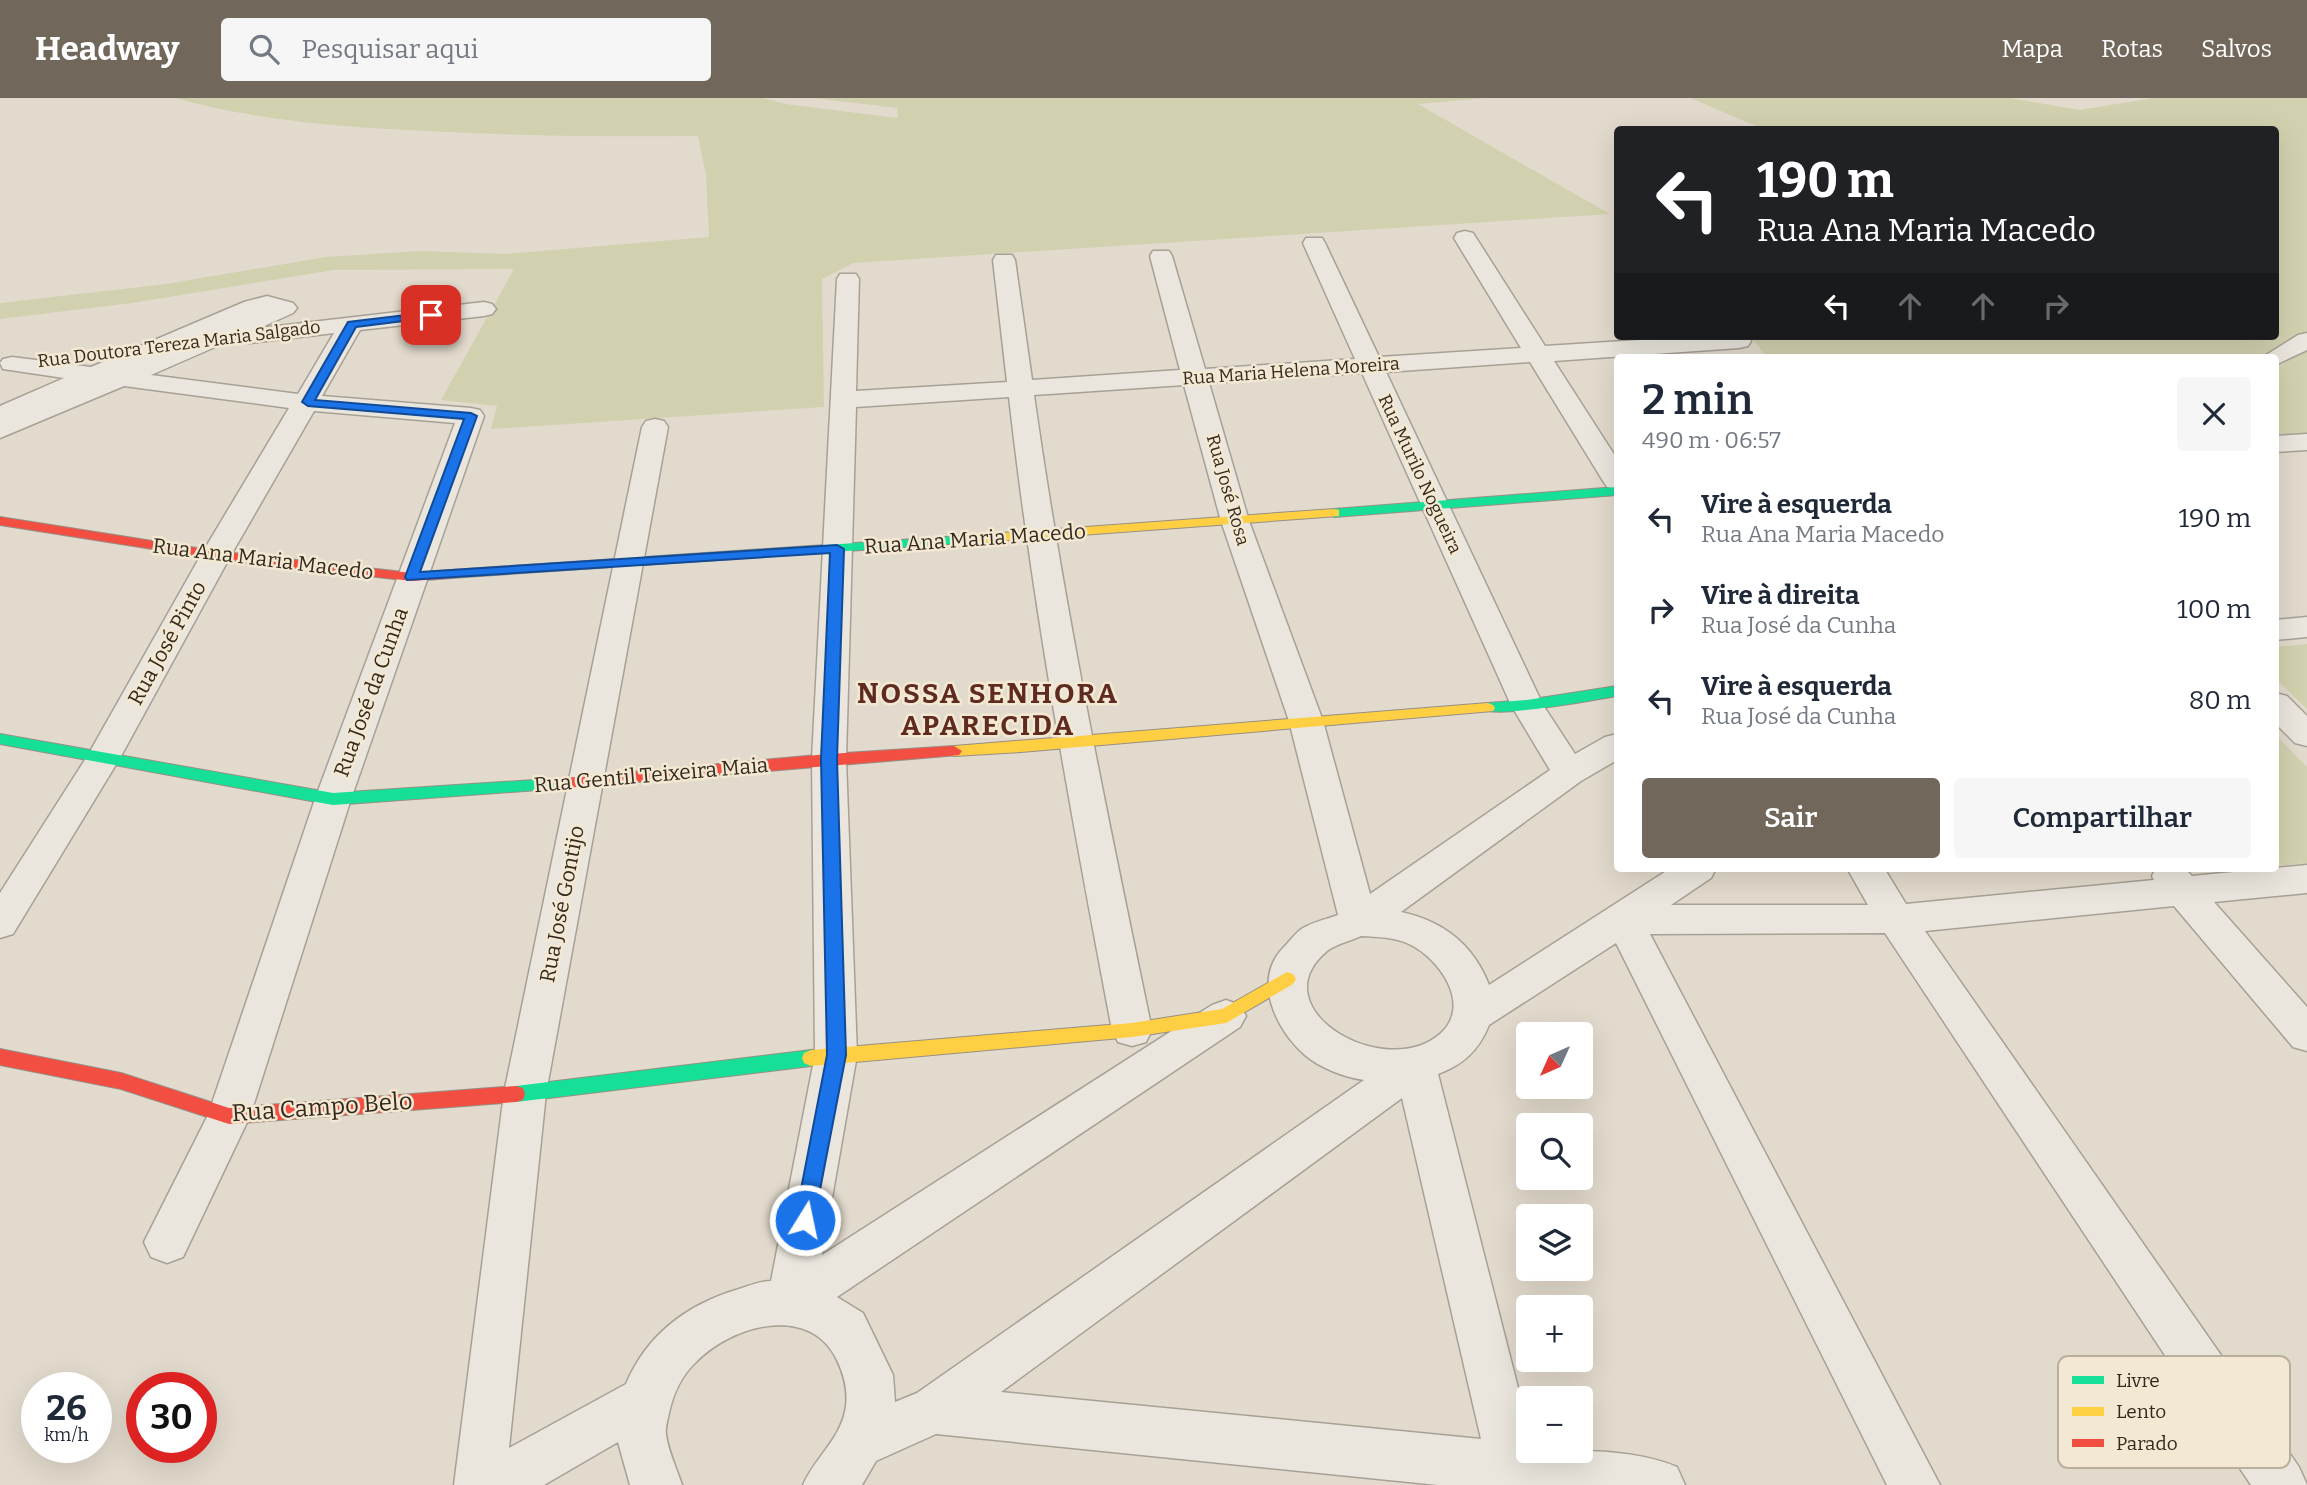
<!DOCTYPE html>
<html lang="pt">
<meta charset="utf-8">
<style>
body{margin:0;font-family:Bitter,serif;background:#f6f6f7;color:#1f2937;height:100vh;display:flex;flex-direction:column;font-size:26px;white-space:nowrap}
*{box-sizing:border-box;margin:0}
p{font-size:23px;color:#747a83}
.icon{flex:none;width:38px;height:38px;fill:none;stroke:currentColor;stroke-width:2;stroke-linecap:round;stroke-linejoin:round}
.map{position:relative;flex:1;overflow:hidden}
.details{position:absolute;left:1614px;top:256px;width:665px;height:518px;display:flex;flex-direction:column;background:#fff;border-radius:7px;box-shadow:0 7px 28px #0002}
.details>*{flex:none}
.guide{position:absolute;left:1614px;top:28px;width:665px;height:214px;border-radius:7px;box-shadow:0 7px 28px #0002;background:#202124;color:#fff;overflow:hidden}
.needle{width:46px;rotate:225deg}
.tools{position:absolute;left:1516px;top:924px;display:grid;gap:14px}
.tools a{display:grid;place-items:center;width:77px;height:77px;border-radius:7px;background:#fff;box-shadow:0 7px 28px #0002;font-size:35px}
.speed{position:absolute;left:21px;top:1274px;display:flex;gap:14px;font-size:35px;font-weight:700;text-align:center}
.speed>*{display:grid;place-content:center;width:91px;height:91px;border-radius:50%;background:#fff;box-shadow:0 7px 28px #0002;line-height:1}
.speed small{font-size:18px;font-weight:400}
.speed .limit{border:10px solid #d22;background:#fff;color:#111}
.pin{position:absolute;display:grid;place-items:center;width:60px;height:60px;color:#fff;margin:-30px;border-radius:14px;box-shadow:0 4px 10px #0006}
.me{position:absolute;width:77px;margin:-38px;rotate:10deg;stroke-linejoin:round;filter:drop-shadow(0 0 5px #0008)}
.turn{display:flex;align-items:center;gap:24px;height:147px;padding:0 28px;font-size:32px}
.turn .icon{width:91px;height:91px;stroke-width:2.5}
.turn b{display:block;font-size:49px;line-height:60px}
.lanes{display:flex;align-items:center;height:66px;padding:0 28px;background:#0003;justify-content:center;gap:35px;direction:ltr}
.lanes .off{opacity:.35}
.round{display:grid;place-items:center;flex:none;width:74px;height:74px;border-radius:7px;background:#f6f6f7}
.head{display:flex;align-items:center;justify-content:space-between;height:119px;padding:0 28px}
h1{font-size:42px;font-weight:600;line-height:52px}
.primary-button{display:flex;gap:14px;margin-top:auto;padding:14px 28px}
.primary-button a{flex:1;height:80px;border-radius:7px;background:#72675b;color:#fff;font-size:28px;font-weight:600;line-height:80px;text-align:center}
.primary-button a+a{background:#f6f6f7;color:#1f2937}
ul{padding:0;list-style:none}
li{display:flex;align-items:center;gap:21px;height:91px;padding:0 28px}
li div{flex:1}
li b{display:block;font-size:26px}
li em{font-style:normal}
header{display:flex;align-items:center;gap:42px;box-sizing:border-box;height:98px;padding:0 35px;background:#72675b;color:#fff}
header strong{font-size:33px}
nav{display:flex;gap:38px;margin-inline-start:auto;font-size:24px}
.search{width:490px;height:63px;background:#f6f6f7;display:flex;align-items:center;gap:18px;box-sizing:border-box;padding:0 24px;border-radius:7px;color:#747a83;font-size:26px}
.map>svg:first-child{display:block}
.green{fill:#d2d1af}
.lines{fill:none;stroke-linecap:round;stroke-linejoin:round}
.street-casing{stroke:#a7a096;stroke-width:3}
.fast-casing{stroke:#978f85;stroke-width:2}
.slow-casing{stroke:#978f85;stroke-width:2}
.jam-casing{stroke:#978f85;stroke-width:2}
.street{fill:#eae6dd;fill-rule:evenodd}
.fast{fill:#16e098;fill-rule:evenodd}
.slow{fill:#ffcf43;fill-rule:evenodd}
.jam{fill:#f24e42;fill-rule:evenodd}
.route{fill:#1a73e8;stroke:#114b97;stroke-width:2}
.labels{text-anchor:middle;stroke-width:5;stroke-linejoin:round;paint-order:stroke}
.far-street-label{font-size:18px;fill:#35291e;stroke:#f3e9d2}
.street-label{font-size:21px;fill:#35291e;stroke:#f3e9d2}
.near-street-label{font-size:24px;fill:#35291e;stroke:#f3e9d2}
.district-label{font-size:28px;font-weight:bold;letter-spacing:2px;fill:#5f2b20;stroke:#f3e9d2}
.key{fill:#f3e9d2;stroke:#baaf9c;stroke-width:2}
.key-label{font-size:19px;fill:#35291e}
</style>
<header>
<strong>Headway</strong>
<div class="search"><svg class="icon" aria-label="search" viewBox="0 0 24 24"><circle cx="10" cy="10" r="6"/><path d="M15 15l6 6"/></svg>Pesquisar aqui</div>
<nav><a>Mapa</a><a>Rotas</a><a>Salvos</a></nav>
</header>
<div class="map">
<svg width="2307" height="1387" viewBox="0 0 2307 1387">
<rect width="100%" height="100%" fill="#e2dacc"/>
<path class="green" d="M 175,0 L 763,0 L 785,6 L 898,20 L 897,10 L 813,0 L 1487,0 L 1418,6 L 1610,116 L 853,165 L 822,181 L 824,309 L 491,331 L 497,308 L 441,302 L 514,171 L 334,172 L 132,205 L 0,221 L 0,205 L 166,186 L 326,159 L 421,153 L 506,156 L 709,139 L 706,77 L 698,38 C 607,39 518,38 427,33 C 342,29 258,23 175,0 Z
M 1690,0 L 2010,0 L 2079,12 L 2154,0 L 2307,0 L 2307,234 L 2262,259 L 1767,259 L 1753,242 L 1762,238 L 2275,238 L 2275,32 L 1763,31 Z
M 2307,248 L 2307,339 L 2275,342 L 2275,266 Z
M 2307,546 L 2307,611 L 2275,580 L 2275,549 Z
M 2275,636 L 2307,669 L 2307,765 L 2275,768 Z"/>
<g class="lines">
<g class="street-casing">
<path id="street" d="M 1465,133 L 1473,135 L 1545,248 L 1703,238 L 1748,238 L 1751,243 L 1748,248 L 1739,250 L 1554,263 L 1617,361 L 1617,391 L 1607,389 L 1603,383 L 1530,264 L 1386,274 L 1543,607 L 1575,656 L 1605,639 L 1617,636 L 1617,662 L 1581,683 L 1401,814 C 1443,823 1473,846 1489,887 L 1671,770 L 1716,770 L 1711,780 L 1671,807 L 1868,807 L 1847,770 L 1884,770 L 1906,806 L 2154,782 L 2152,778 L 2156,770 L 2184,770 L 2192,778 L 2307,767 L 2307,795 L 2214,804 L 2307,909 L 2307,953 L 2293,949 L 2174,808 L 1925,833 L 2299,1369 L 2307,1387 L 2251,1387 L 1885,835 L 1650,836 L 1940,1387 L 1887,1387 L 1616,845 L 1489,927 C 1479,952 1463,967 1438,976 L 1528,1329 L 1528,1353 C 1577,1353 1631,1350 1677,1369 L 1685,1387 L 1438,1387 L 936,1336 L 876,1363 L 862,1387 L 803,1387 C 815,1359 842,1340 846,1308 C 848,1291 844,1277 837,1262 C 810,1205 732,1227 696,1264 C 682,1277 673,1296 669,1315 C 668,1321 665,1329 666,1336 C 668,1353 677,1371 682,1387 L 630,1387 L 618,1344 L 544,1387 L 454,1387 L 504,995 L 642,329 L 646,323 L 655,321 L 664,323 L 668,329 L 546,995 L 509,1350 L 626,1286 C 647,1236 688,1206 739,1191 C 749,1188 760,1183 771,1183 L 815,957 L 812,661 L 837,181 L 840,176 L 856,176 L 859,181 L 856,293 L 1007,284 L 993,162 L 996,157 L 1012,157 L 1015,162 L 1032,282 L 1180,272 L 1150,158 L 1153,153 L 1169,153 L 1172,158 L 1205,271 L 1355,261 L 1303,145 L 1306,140 L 1322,140 L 1325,145 L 1379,259 L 1521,250 L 1454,140 L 1457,135 ZM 1362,275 L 1511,607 L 1550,672 L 1370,796 L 1323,623 L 1249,423 L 1209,285 ZM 1184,287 L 1221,423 L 1289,623 L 1338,817 C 1327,821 1313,824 1303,830 C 1296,834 1290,843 1284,849 C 1252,881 1275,931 1305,957 C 1320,970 1344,979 1364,982 L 917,1295 L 895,1304 L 893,1277 L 863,1215 L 837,1199 L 1240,929 L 1246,918 L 1240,907 L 1226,902 L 1212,907 L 822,1157 L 857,957 L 846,661 L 856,309 L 1009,299 C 1033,512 1072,721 1112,932 L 1118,944 L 1132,948 L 1146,944 L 1152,932 C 1108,721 1064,511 1034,297 ZM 1361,838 C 1377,839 1395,839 1409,846 C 1439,860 1473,907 1440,936 C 1385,984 1258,911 1327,853 C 1336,846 1351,843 1361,838 ZM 1402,1000 L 1481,1341 L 1001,1294 Z
M 267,198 L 293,205 L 297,210 L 293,215 L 260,230 L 484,204 L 492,206 L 496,211 L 492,216 L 484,218 L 360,232 L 322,298 L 471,310 L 480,312 L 484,318 L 351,701 L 250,1018 L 183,1159 L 167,1165 L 151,1159 L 144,1144 L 208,1017 L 315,701 L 455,325 L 314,313 L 231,457 L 120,660 L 13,836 L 0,840 L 0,795 L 88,657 L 201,457 L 289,310 L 124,288 L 0,340 L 0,308 L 64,280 L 3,271 L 0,265 L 3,261 L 12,259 L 91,269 L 244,204 ZM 334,235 L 298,296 L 151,277 L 238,239 L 241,243 L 250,245 Z
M 2307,235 L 2307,252 L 2275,267 L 2275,259 L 2263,259 L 2298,237 Z
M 2307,336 L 2307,352 L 2275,354 L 2275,338 Z
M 2307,519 L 2307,539 L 2275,542 L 2275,522 Z
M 2275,595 L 2287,598 L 2307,618 L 2307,648 L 2295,645 L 2275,625 Z"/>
</g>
<g class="fast-casing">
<path id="fast" d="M 1617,389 L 1617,397 L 1334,419 L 1328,415 L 1334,411 Z
M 960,438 L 967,442 L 965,445 L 465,479 L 458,475 L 465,471 Z
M 1617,588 L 1617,598 C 1596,601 1492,622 1481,610 L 1488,605 L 1527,602 Z
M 0,636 L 333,695 L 565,680 L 573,685 L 565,690 L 333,707 L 0,646 Z
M 811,952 L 818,955 L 820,960 L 818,965 L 811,968 L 516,1004 L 509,1002 L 507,996 L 509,990 L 516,988 Z"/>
</g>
<g class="slow-casing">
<path id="slow" d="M 1334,411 L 1339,412 L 1339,418 L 960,446 L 953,442 L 960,438 Z
M 1488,605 L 1493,607 L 1495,610 L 1493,613 L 1021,654 L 954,658 L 946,653 L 954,648 Z
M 1287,874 L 1293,876 L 1296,881 L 1293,886 L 1226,925 L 1132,939 L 811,968 L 804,965 L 802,960 L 804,955 L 811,952 L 1132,925 L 1222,911 Z"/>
</g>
<g class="jam-casing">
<path id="jam" d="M 0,419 L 216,453 L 412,475 L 465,471 L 472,475 L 465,479 L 412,483 L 216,461 L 0,427 Z
M 954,648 L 962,653 L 959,657 L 565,690 L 557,685 L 565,680 L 829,656 Z
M 0,951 L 121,975 L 229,1010 L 516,988 L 523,990 L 525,996 L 523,1002 L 516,1004 L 229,1026 L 121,991 L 0,967 Z"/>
</g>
<use href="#street" class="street"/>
<use href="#fast" class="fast"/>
<use href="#slow" class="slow"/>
<use href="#jam" class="jam"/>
</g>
<path class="route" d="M 431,214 L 436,217 L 435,219 L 356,229 L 315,302 L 471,315 L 477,318 L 420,474 L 837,447 L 844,451 L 837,661 L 846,957 L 813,1128 L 805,1131 L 798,1128 L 795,1122 L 827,957 L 821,661 L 830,455 L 407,482 L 405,479 L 464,321 L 308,308 L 302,304 L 348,224 Z"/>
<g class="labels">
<g class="far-street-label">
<text transform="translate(179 246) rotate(-7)" y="6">Rua Doutora Tereza Maria Salgado</text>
<text transform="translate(1291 273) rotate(-4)" y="6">Rua Maria Helena Moreira</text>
<text transform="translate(1420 376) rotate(65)" y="6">Rua Murilo Nogueira</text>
<text transform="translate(1228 392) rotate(74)" y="6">Rua José Rosa</text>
</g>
<g class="street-label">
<text transform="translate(975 441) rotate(-4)" y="7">Rua Ana Maria Macedo</text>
<text transform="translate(263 461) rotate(7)" y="7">Rua Ana Maria Macedo</text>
<text transform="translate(167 545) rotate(-61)" y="7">Rua José Pinto</text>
<text transform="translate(371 594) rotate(-70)" y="7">Rua José da Cunha</text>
<text transform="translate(651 677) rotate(-5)" y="7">Rua Gentil Teixeira Maia</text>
<text transform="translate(562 806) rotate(-79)" y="7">Rua José Gontijo</text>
</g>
<g class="near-street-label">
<text transform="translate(322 1009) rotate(-4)" y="8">Rua Campo Belo</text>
</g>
<g class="district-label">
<text x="988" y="605">NOSSA SENHORA<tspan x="988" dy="32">APARECIDA</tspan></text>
</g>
</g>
<rect x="2058" y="1258" width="232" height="112" rx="10" class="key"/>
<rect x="2072" y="1278" width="32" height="8" fill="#16e098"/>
<rect x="2072" y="1309" width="32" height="9" fill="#ffcf43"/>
<rect x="2072" y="1341" width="32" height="8" fill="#f24e42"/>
<g class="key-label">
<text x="2116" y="1289">Livre</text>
<text x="2116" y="1320">Lento</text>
<text x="2116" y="1352">Parado</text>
</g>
</svg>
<div class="tools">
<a><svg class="needle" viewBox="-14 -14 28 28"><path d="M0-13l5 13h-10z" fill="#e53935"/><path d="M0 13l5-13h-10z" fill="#747a83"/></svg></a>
<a><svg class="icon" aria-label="search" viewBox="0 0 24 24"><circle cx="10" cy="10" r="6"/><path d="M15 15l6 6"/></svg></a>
<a><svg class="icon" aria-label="layers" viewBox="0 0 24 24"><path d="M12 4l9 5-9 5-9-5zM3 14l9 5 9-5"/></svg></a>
<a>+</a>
<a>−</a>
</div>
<div class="speed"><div>26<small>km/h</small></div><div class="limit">30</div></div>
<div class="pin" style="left:431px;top:217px;background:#d93025"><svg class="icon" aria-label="arrive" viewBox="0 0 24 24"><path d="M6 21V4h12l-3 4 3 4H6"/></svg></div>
<svg class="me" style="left:805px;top:1122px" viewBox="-20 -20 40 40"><circle r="17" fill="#1a73e8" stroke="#fff" stroke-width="3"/><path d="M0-11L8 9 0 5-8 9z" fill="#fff"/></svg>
<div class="guide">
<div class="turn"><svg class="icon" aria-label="left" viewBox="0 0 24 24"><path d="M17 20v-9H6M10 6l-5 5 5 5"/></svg><div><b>190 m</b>Rua Ana Maria Macedo</div></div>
<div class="lanes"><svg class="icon" aria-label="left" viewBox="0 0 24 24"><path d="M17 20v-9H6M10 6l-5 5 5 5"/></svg><svg class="icon off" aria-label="ahead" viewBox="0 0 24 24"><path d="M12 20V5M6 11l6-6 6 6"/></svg><svg class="icon off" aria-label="ahead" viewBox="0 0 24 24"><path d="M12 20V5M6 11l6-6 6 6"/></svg><svg class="icon off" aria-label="right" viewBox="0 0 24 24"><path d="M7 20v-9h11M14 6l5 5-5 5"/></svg></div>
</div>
<section class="details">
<div class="head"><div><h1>2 min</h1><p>490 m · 06:57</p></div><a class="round"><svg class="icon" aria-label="close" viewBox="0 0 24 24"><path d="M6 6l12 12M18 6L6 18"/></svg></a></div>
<ul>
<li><svg class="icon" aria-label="left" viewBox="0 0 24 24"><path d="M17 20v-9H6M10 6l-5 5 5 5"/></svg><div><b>Vire à esquerda</b><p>Rua Ana Maria Macedo</p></div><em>190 m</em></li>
<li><svg class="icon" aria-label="right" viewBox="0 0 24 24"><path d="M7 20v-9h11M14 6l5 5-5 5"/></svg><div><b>Vire à direita</b><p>Rua José da Cunha</p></div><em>100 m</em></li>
<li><svg class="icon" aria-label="left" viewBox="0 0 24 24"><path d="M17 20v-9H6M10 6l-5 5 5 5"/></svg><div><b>Vire à esquerda</b><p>Rua José da Cunha</p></div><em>80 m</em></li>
</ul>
<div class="primary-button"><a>Sair</a><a>Compartilhar</a></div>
</section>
</div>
